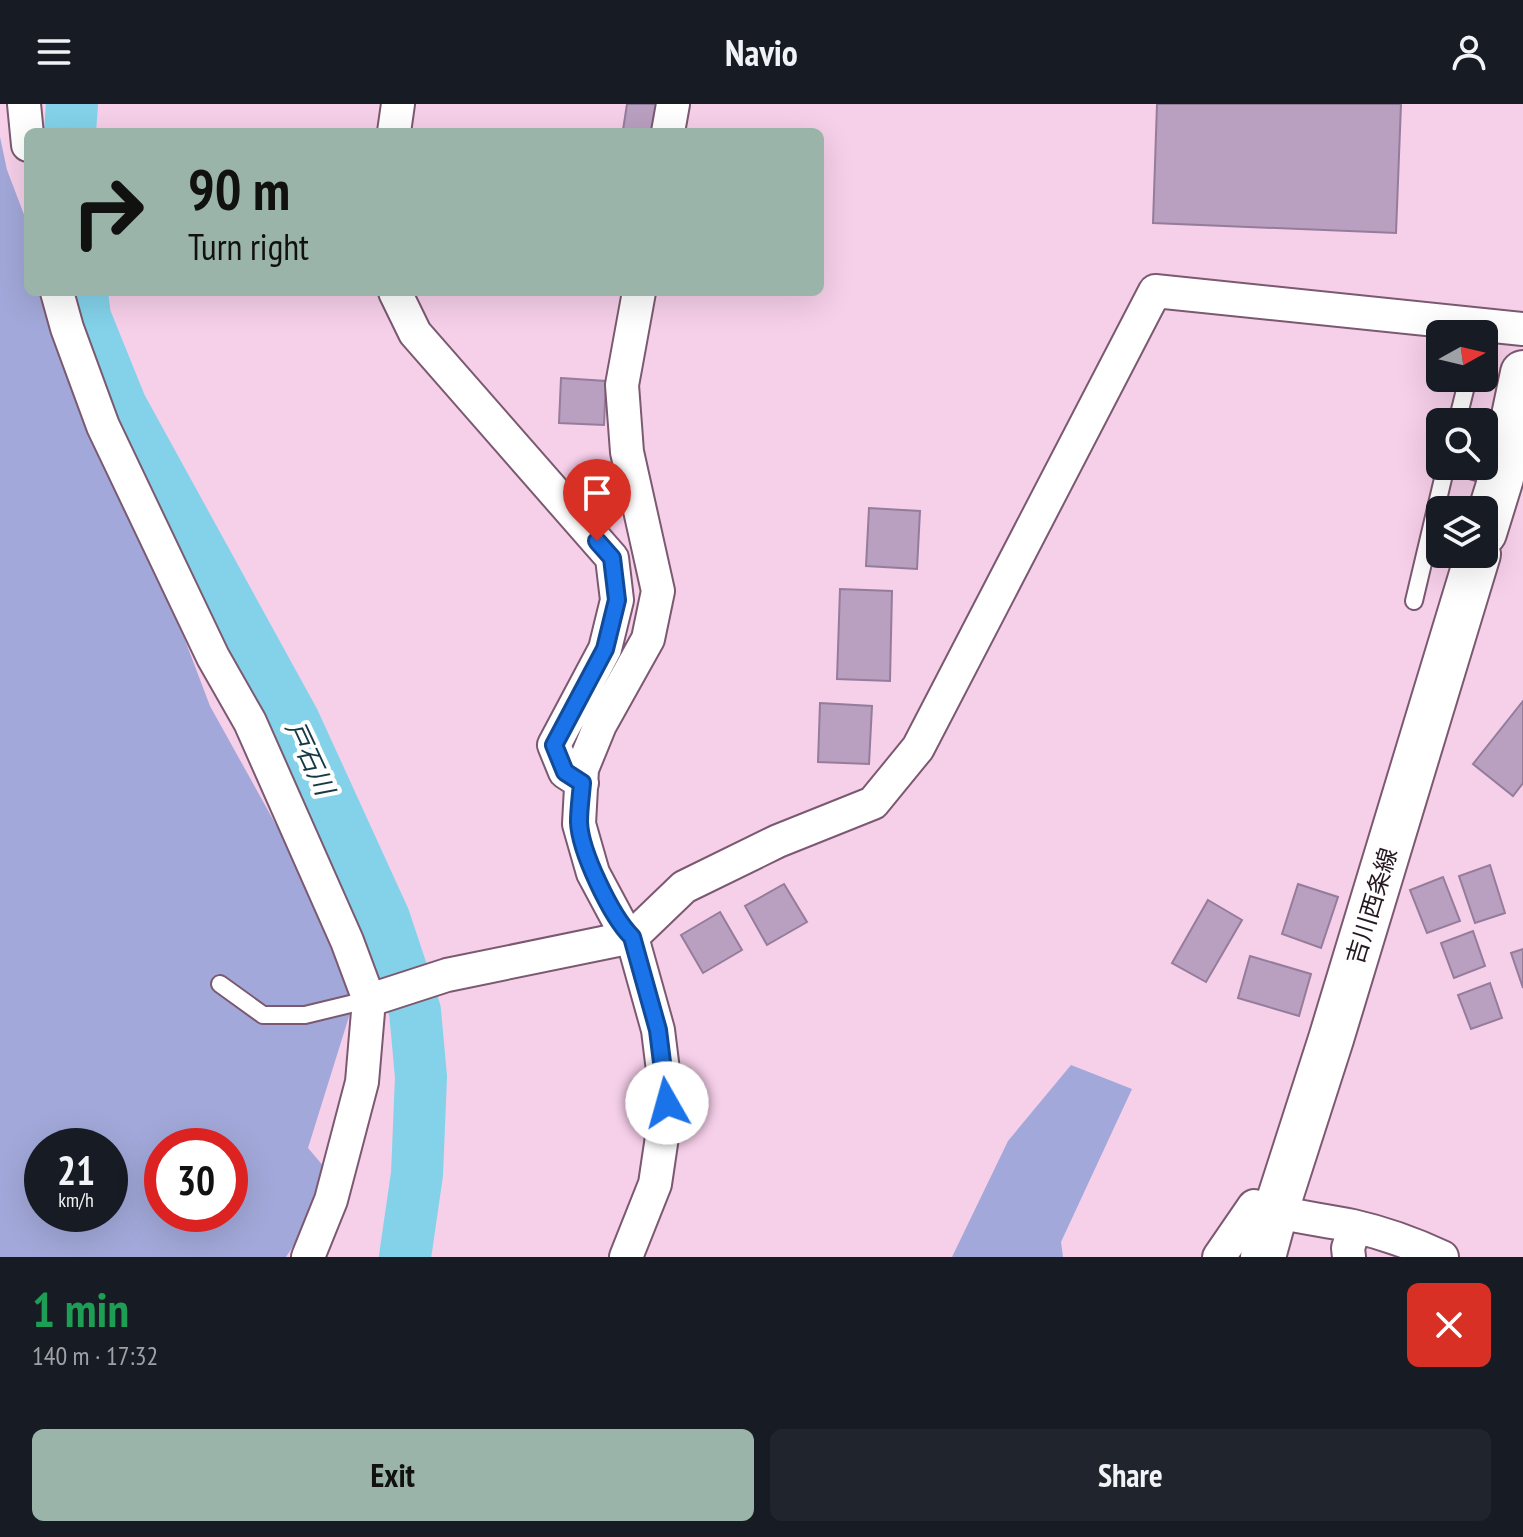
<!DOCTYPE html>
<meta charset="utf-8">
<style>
body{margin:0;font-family:"PT Sans Narrow","Noto Sans JP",sans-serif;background:#20242c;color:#f1f3f6;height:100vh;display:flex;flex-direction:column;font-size:30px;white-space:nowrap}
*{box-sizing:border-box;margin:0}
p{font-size:26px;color:#9ea1a6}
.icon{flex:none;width:44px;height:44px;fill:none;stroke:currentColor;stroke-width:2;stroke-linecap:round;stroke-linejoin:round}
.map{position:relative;height:1153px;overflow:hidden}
.side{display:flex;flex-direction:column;background:#171b24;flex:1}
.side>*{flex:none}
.top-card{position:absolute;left:24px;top:24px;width:800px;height:168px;border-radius:12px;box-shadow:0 8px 32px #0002;background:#9bb4a9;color:#111;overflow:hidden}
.needle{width:52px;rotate:82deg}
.tools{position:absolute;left:1426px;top:216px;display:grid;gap:16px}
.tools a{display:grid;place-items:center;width:72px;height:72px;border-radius:12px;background:#171b24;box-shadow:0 8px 32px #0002;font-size:40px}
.speed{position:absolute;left:24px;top:1024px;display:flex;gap:16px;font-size:40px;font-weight:700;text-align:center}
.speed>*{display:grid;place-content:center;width:104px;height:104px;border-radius:50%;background:#171b24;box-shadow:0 8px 32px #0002;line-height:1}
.speed small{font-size:20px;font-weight:400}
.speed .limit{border:12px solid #d22;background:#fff;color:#111}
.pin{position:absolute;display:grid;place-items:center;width:68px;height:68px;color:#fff;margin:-82px -34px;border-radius:50% 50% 50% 0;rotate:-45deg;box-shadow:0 0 8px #0007}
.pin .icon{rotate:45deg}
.me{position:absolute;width:88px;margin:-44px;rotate:353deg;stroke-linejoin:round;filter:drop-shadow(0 0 6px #0008)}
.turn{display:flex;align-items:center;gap:28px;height:168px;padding:0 32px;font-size:36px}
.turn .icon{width:104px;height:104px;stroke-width:2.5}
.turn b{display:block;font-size:56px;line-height:68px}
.round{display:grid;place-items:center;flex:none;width:84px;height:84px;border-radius:12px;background:#20242c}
.head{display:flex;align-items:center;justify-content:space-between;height:136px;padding:0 32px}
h1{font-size:48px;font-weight:600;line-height:60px;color:#1e9e55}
.cta{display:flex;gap:16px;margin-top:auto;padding:16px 32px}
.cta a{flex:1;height:92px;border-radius:12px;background:#9bb4a9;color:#111;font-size:32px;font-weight:600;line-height:92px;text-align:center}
.cta a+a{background:#20242c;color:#f1f3f6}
header{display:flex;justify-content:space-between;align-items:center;height:104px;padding:0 32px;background:#171b24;font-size:36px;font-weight:600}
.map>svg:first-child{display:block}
.green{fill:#a2a8d9;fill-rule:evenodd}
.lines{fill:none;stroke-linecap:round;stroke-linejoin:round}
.river{stroke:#83d2ea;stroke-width:52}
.building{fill:#b99fc0;stroke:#957c9b;stroke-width:2}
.service-casing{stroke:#7b5970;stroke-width:20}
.minor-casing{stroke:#7b5970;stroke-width:36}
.secondary-casing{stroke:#7b5970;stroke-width:48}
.service{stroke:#fff;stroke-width:16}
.minor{stroke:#fff;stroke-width:32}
.secondary{stroke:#fff;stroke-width:44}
.route-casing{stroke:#114b97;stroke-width:20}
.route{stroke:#1a73e8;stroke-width:14}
.labels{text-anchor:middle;stroke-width:8;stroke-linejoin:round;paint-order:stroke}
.street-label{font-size:24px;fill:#261821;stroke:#fefefe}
.water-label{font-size:26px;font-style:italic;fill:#133943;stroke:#fefefe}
</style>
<header><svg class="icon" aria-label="menu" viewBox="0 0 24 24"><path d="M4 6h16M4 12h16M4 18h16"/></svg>Navio<svg class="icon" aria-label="person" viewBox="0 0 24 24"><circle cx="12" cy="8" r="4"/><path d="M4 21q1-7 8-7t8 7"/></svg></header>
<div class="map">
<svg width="1523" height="1153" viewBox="0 0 1523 1153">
<rect width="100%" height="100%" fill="#f6cfe9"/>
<path class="green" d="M 0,33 L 7,66 L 28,121 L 28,188 L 53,188 L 210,602 L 361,874 L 308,1044 L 336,1077 L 286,1153 L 0,1153 ZM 42,1042 L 110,1042 L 110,1110 L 42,1110 ZM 162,1042 L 230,1042 L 230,1110 L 162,1110 Z
M 1071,961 L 1132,985 L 1061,1138 L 1063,1153 L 952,1153 L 1008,1037 Z"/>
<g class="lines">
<path class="river" d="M 70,28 L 72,0
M 82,188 L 85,213 L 121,302 L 294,617 L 384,814 L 415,907 L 421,973 L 417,1070 L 405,1153"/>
</g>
<path class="building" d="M 627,0 L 661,0 L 656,28 L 623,26 Z
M 1157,0 L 1401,0 L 1396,129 L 1153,119 Z
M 561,274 L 606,277 L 604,321 L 559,319 Z
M 869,404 L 920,407 L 917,465 L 866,462 Z
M 840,485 L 892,487 L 890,577 L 837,575 Z
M 1523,597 L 1523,679 L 1513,692 L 1473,660 Z
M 820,599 L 872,602 L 869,660 L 818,658 Z
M 1490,761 L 1505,809 L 1475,819 L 1459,772 Z
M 1443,773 L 1460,817 L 1427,829 L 1410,786 Z
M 784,780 L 807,818 L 767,841 L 745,802 Z
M 1298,780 L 1338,793 L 1321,844 L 1282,830 Z
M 1208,796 L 1242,816 L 1206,878 L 1172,859 Z
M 720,808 L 742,846 L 703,869 L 681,831 Z
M 1473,827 L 1485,862 L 1454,874 L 1441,839 Z
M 1523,845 L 1523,884 L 1511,849 Z
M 1250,852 L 1311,870 L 1299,912 L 1238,894 Z
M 1490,879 L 1502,914 L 1471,925 L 1458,891 Z"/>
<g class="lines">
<g class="service-casing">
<path id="service" d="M 1457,318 L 1468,274
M 1456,362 L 1499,374
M 1414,497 L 1446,362
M 220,880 L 263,911 L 305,911 L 371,895"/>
</g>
<g class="minor-casing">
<path id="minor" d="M 24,0 L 28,41
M 394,28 L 398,0
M 668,28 L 673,0
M 57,188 L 67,224 L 103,322 L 213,553 L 250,618 L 347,837 L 369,896 L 362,978 L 331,1096 L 308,1153
M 395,188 L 415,229 L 612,454 L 617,496 L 605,545 L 554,641 L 565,668 L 582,679
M 376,894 L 447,871 L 632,833 L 684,783 L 778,737 L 873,699 L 918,644 L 1155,187 L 1523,225
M 626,1153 L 655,1080 L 667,999 L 658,926 L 632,833 L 623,825 L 593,769 L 579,720 L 582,665 L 600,621 L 648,535 L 658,487 L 627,348 L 622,281 L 639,188
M 1219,1153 L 1254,1102 C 1286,1112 1320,1115 1353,1122 C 1384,1129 1414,1140 1442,1153
M 1349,1153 L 1348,1144 L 1355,1123"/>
</g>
<g class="secondary-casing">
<path id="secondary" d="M 1484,429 L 1501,374 L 1523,269
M 1263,1153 L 1275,1109 L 1331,935 L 1478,450"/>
</g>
<use href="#service" class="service"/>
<use href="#minor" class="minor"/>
<use href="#secondary" class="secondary"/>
</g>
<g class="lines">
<g class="route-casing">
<path id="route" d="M 597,437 L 612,454 L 617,496 L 605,545 L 554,641 L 565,668 L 582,679 C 581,692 579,705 579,718 C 580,747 611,812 632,833 L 658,926 L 667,999"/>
</g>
<use href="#route" class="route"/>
</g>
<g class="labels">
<g class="street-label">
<text transform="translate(1372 802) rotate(-73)" y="8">吉川西条線</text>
</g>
<g class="water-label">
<text transform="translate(310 654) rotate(65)" y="9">戸石川</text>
</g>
</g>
</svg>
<div class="tools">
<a><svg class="needle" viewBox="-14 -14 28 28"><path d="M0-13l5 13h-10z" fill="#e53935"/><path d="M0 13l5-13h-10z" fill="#9ea1a6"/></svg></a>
<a><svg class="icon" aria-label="search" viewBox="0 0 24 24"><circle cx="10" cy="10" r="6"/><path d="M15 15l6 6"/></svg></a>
<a><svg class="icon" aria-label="layers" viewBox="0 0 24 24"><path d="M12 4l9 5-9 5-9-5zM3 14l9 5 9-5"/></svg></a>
</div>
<div class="speed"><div>21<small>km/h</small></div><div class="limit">30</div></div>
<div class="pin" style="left:597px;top:437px;background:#d93025"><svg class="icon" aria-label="arrive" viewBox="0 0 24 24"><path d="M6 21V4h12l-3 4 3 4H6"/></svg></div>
<svg class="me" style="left:667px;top:999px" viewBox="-20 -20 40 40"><circle r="19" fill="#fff"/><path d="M0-13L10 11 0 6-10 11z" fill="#1a73e8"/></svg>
<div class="top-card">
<div class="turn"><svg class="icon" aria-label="right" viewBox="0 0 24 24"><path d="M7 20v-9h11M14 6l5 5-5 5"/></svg><div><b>90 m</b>Turn right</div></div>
</div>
</div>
<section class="side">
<div class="head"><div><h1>1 min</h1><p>140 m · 17:32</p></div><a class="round" style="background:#d93025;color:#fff"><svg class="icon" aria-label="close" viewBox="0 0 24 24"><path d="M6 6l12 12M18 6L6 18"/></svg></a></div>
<div class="cta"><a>Exit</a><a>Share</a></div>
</section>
